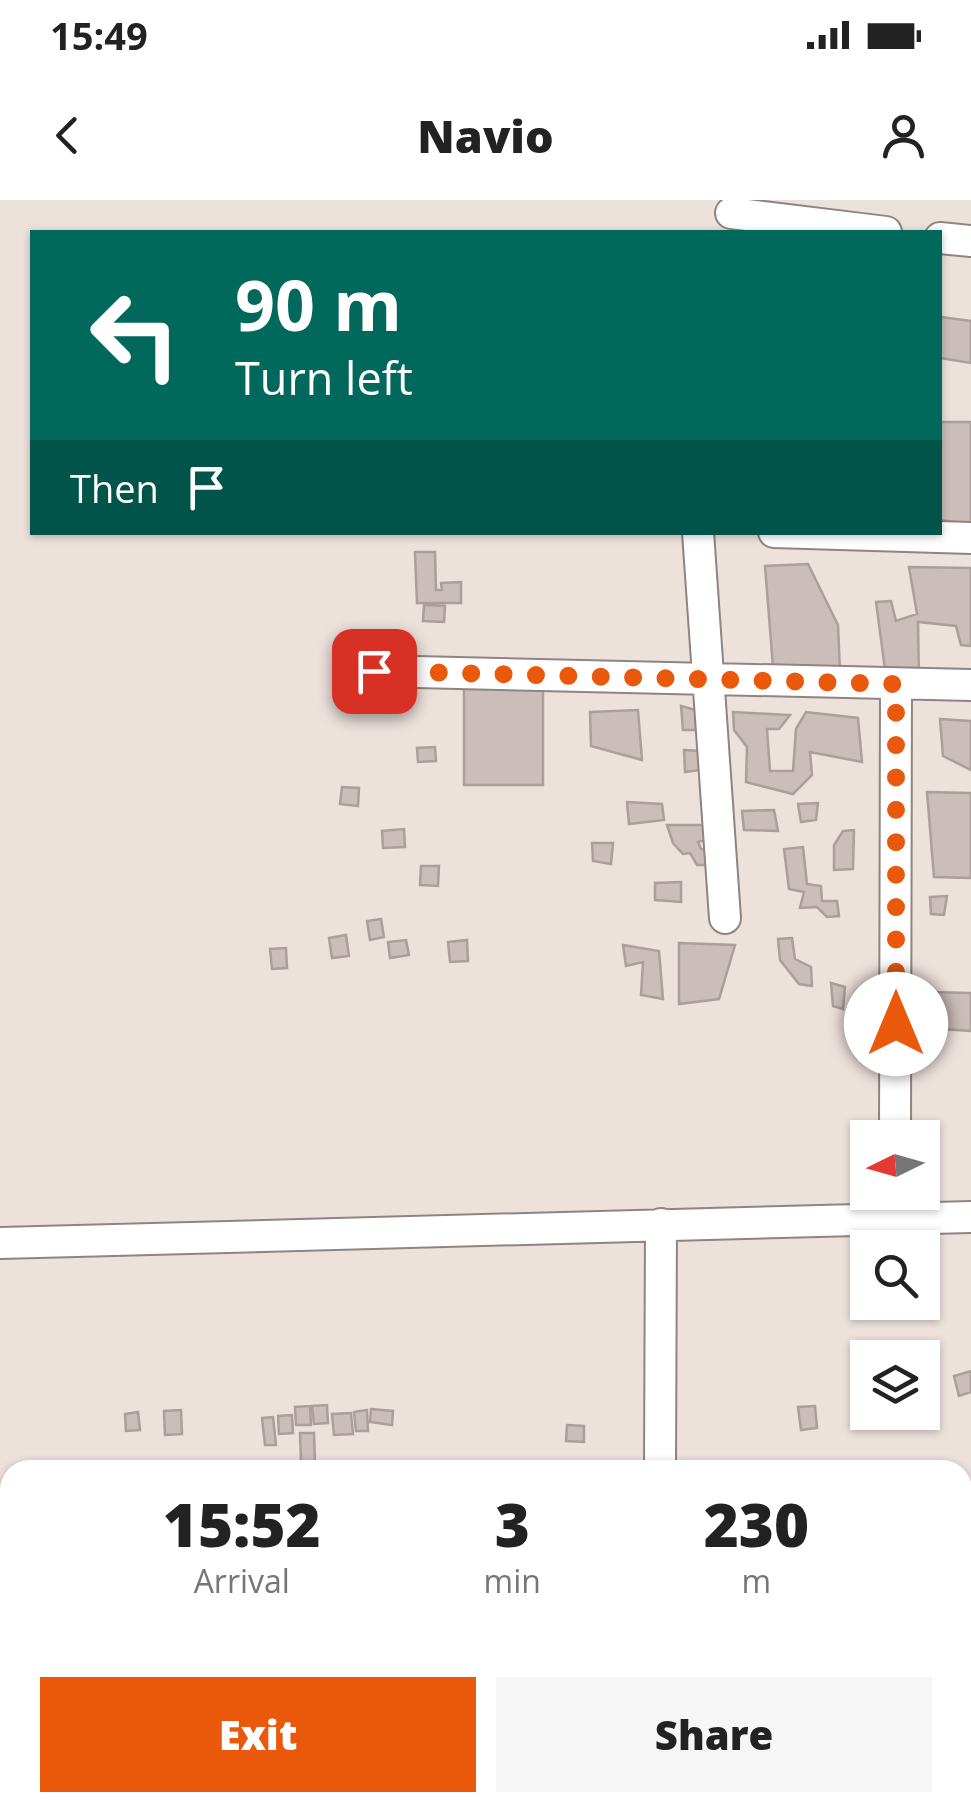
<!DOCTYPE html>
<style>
body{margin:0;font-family:"Open Sans",sans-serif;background:#f6f6f6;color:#222;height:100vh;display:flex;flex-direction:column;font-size:38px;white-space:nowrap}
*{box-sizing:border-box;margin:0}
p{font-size:32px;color:#767676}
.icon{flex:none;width:55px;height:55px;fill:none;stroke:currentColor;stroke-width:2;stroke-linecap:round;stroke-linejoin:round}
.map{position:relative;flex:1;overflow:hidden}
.sheet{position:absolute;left:0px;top:1260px;width:972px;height:352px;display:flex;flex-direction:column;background:#fff;border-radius:30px 30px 0 0;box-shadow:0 2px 8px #0004}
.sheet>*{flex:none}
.guide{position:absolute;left:30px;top:30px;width:912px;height:305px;border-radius:0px;box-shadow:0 2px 8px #0004;background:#00695c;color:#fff;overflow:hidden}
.needle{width:65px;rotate:265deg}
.controls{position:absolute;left:850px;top:920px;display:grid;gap:20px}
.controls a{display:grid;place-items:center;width:90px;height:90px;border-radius:0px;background:#fff;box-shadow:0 2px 8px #0004;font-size:50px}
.pin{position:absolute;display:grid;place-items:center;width:85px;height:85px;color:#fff;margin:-42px;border-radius:20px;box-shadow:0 5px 15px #0006}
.me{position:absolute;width:110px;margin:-55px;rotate:0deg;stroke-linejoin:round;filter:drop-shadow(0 0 8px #0008)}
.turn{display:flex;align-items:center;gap:35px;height:210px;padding:0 40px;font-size:45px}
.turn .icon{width:130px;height:130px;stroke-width:2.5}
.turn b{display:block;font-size:70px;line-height:85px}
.then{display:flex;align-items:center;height:95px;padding:0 40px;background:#0003;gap:20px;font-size:38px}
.eta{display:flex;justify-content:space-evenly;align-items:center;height:170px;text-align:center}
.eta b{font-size:60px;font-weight:800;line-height:70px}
.primary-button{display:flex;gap:20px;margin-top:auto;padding:20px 40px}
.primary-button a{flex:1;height:115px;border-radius:0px;background:#ea580c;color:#fff;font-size:40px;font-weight:800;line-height:115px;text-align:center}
.primary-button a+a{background:#f6f6f6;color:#222}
.status{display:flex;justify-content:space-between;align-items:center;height:70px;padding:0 50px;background:#fff;direction:ltr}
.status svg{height:28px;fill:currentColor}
header{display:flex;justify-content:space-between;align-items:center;height:130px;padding:0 40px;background:#fff;font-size:45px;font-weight:800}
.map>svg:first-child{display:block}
.building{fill:#cbbeba;stroke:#ab9f9b;stroke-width:2.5}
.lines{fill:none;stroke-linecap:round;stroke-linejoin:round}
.minor-casing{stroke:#908480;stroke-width:34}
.minor{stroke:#fff;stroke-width:30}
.route{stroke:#ea580c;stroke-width:18;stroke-dasharray:0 32.4}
</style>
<div class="status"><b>15:49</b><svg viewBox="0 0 49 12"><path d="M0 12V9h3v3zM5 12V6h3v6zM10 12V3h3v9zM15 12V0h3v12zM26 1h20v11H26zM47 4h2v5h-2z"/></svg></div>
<header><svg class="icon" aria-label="back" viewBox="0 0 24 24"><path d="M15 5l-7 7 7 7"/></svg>Navio<svg class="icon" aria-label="person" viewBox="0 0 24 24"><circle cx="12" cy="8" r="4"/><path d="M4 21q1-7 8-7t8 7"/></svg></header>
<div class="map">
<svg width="971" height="1612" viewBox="0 0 971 1612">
<rect width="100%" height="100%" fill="#ede1dc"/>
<path class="building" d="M 941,117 L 971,121 L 971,163 L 940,158 Z
M 940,222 L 971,222 L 971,324 L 940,320 Z
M 415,352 L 435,352 L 436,390 L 442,390 L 441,383 L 461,382 L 461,403 L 417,403 Z
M 808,364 L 838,425 L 840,471 L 773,467 L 765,366 Z
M 909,367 L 971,368 L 971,446 L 961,445 L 956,426 L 918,422 L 919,478 L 886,477 L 876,402 L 891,401 L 896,421 L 917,414 Z
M 424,405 L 445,406 L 444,422 L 423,421 Z
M 464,479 L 543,480 L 543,585 L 464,585 Z
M 681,506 L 699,511 L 699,530 L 683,530 Z
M 638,510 L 642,560 L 591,546 L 590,512 Z
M 733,512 L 790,515 L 779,529 L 767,529 L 770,571 L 793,571 L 796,529 L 806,512 L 858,518 L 862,562 L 810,552 L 812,575 L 793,594 L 746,582 L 747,547 L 734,530 Z
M 940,519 L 971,521 L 971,570 L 943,556 Z
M 435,547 L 436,561 L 418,562 L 417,548 Z
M 684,550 L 702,551 L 701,570 L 685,572 Z
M 342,587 L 359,588 L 358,606 L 340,604 Z
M 927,592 L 971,593 L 971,678 L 934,677 Z
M 627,602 L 662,604 L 664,620 L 629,624 Z
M 818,603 L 816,620 L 801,622 L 798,604 Z
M 774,610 L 778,631 L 744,630 L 742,611 Z
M 667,625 L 703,625 L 705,640 L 698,642 L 701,649 L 718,652 L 714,665 L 697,665 L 690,653 L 683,654 L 673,643 Z
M 404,629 L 405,647 L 383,648 L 382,631 Z
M 854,630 L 853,669 L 834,670 L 834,645 L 843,631 Z
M 592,643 L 613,643 L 611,664 L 593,661 Z
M 803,647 L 807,684 L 821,686 L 822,701 L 837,701 L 839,716 L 827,717 L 817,707 L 800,708 L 804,692 L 789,689 L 784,649 Z
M 421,666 L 439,666 L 438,686 L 420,685 Z
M 681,682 L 681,702 L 655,700 L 655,683 Z
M 947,696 L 944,715 L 931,714 L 930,697 Z
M 381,719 L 384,737 L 370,740 L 367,721 Z
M 346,735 L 349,756 L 332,758 L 329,738 Z
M 792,738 L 795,759 L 811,767 L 812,786 L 799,784 L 780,760 L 778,739 Z
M 406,740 L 409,755 L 390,758 L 388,742 Z
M 467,740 L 468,761 L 450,762 L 448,742 Z
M 679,743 L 735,745 L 719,799 L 679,804 Z
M 623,745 L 659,751 L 663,799 L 641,795 L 643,762 L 626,766 Z
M 286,748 L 287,768 L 272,769 L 270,749 Z
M 831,783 L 845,787 L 843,809 L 833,806 Z
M 929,792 L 971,793 L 971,831 L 927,828 Z
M 971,1171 L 971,1192 L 959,1196 L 954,1176 Z
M 327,1205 L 328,1223 L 314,1224 L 312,1206 Z
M 310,1206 L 311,1225 L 296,1225 L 295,1207 Z
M 815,1206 L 817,1228 L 801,1230 L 798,1207 Z
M 371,1209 L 393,1211 L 392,1225 L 370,1222 Z
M 181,1210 L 182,1234 L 165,1235 L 164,1211 Z
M 367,1210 L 368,1231 L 356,1231 L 354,1212 Z
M 138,1212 L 140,1230 L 126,1231 L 125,1214 Z
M 351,1213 L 353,1234 L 334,1235 L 332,1214 Z
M 292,1215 L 293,1233 L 279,1234 L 278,1216 Z
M 273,1217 L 276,1245 L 265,1245 L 262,1218 Z
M 567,1225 L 584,1226 L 584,1242 L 566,1241 Z
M 300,1233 L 314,1233 L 315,1262 L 301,1262 Z"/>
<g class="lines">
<g class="minor-casing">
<path id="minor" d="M 731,13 L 886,32
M 940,38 L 971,41
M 698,332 L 725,718
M 774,332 L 971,338
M 374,471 L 971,485
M 895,938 L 896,484
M 0,1043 L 971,1017
M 660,1270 L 661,1024
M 0,1492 L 10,1492
M 962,1513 L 971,1506
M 256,1602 L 256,1612
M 477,1612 L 477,1602
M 657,1612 L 657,1602
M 843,1612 L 855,1602"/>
</g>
<use href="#minor" class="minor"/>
</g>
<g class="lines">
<path class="route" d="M 374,471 L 896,484 L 896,824"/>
</g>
</svg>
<div class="controls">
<a><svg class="needle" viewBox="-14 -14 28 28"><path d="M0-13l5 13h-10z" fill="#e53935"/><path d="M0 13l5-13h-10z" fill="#767676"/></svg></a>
<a><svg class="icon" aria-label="search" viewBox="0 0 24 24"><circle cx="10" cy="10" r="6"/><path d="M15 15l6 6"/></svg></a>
<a><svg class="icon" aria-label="layers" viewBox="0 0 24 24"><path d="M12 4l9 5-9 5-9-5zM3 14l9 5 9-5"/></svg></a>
</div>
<div class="pin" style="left:374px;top:471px;background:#d93025"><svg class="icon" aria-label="arrive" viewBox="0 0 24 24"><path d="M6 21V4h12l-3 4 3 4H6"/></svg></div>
<svg class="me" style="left:896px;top:824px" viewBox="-20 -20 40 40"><circle r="19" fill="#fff"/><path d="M0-13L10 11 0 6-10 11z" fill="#ea580c"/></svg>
<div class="guide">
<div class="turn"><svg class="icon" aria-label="left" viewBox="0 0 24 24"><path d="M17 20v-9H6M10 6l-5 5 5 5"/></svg><div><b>90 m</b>Turn left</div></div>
<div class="then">Then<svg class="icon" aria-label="arrive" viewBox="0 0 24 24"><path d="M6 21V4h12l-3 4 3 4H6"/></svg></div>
</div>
<section class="sheet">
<div class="eta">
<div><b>15:52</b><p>Arrival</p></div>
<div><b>3</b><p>min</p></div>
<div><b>230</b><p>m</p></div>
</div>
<div class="primary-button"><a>Exit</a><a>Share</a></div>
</section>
</div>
